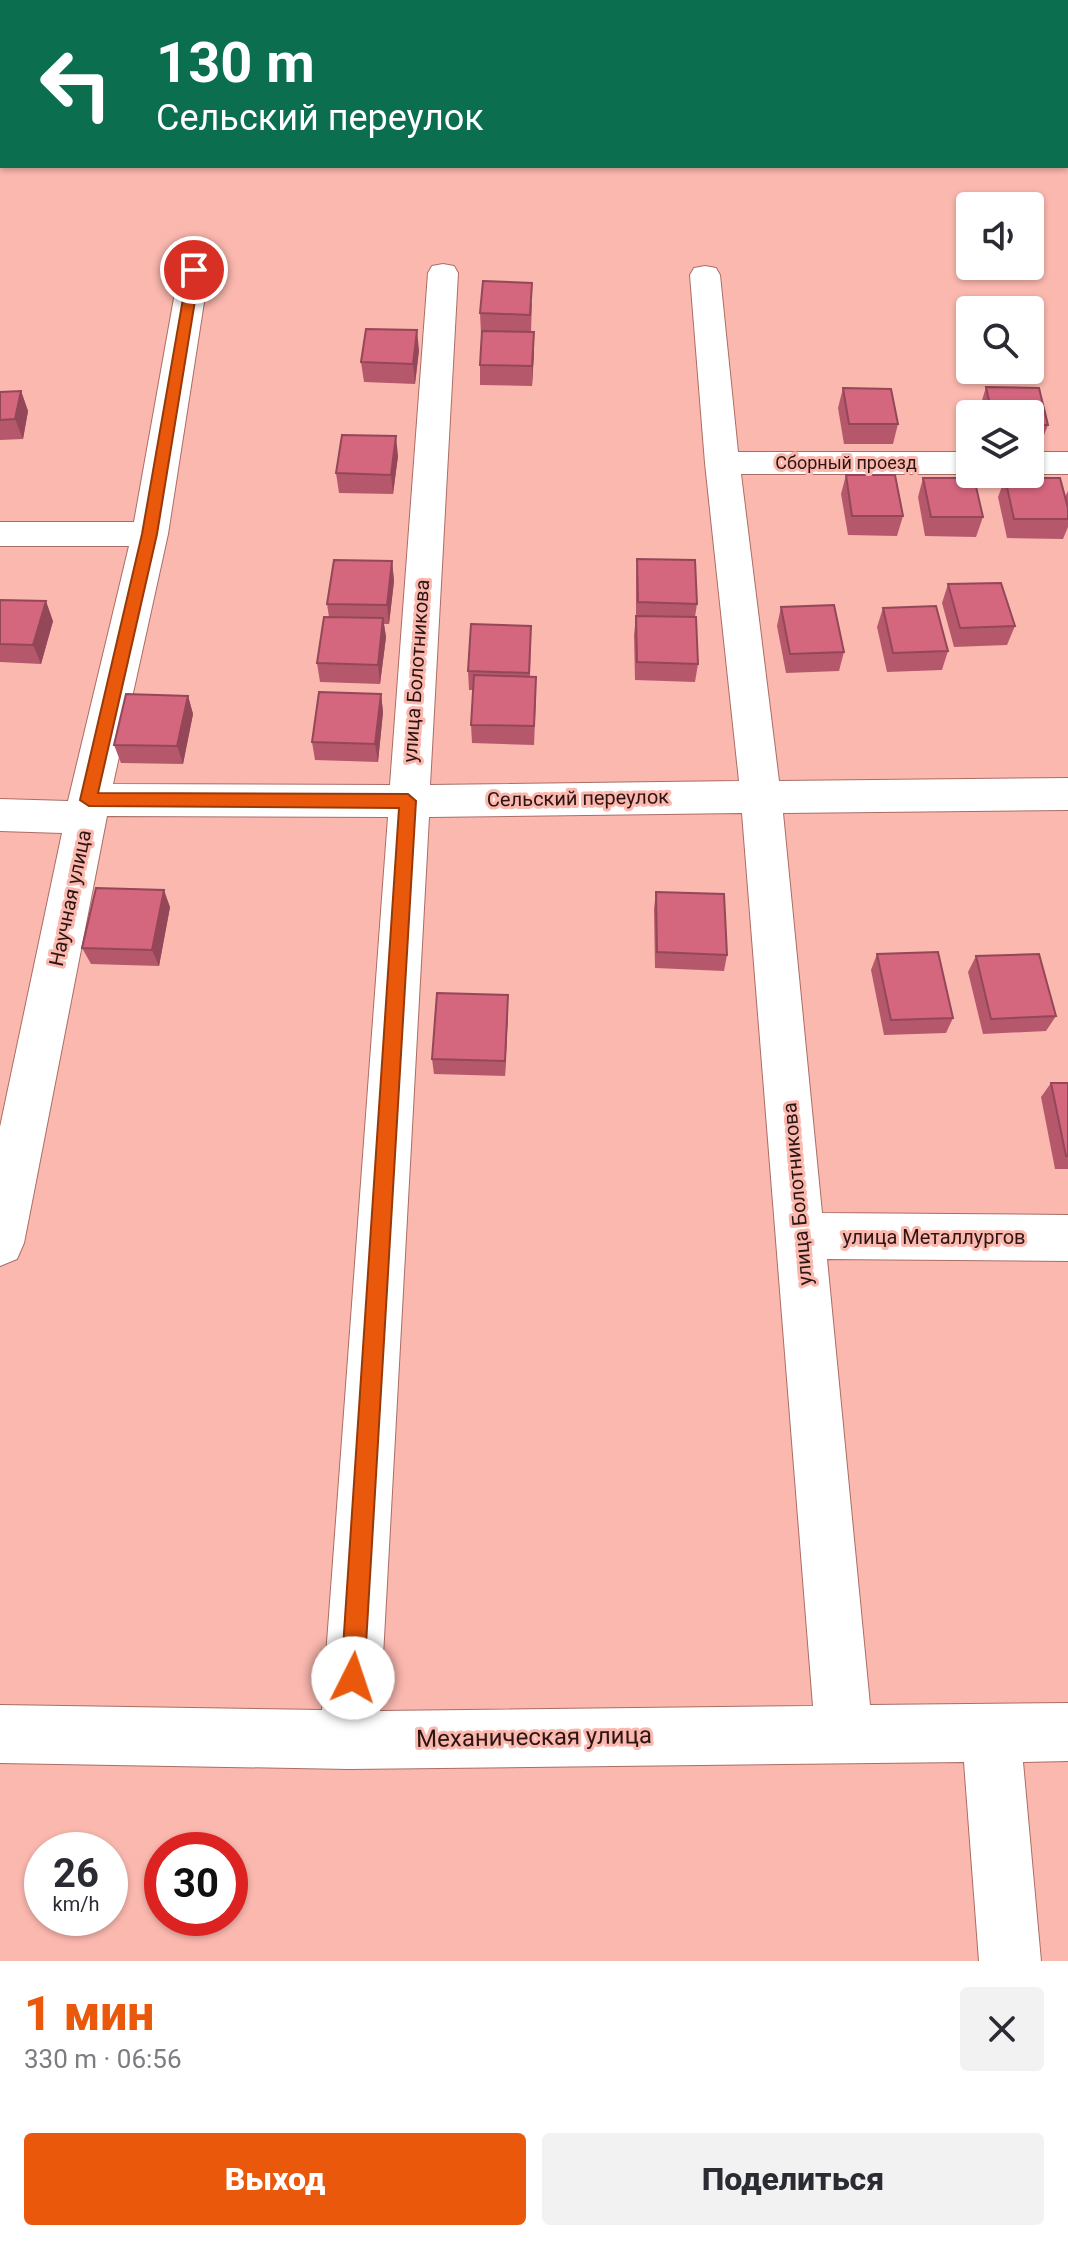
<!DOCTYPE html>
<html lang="ru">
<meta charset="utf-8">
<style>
body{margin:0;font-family:Roboto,sans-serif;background:#f2f2f3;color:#2b2b33;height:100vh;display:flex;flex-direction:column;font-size:30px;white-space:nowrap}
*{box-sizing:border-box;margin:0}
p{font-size:26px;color:#7c7c81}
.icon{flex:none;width:44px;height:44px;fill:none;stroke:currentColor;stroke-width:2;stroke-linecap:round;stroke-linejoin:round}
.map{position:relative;height:1961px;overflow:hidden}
.sheet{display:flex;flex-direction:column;background:#fff;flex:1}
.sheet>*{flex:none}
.banner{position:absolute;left:0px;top:0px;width:1068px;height:168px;box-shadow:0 2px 6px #0004;background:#0b6e4f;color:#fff;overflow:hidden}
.controls{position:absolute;left:956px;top:192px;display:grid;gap:16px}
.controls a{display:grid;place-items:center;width:88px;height:88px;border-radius:8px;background:#fff;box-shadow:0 2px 6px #0004;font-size:40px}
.speed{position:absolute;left:24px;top:1832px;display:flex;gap:16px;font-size:40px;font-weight:700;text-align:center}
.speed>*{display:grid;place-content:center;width:104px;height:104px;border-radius:50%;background:#fff;box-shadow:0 2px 6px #0004;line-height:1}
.speed small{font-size:20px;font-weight:400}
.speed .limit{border:12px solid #d22;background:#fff;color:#111}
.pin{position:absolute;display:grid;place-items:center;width:68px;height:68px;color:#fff;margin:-34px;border:4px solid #fff;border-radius:50%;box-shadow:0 2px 8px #0007}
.me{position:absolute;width:88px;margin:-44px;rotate:4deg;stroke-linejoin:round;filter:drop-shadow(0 0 6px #0008)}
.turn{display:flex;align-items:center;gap:28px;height:168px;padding:0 24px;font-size:36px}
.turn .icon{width:104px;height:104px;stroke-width:2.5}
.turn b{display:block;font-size:56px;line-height:68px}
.round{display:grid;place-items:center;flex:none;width:84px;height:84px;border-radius:8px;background:#f2f2f3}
.headline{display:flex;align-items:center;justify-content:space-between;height:136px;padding:0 24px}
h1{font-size:48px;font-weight:800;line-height:60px;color:#ea580c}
.button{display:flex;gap:16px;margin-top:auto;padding:16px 24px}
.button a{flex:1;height:92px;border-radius:8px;background:#ea580c;color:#fff;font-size:32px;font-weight:800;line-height:92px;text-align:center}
.button a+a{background:#f2f2f3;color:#2b2b33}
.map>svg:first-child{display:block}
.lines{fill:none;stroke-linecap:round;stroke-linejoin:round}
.minor-casing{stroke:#aa6d66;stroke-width:2}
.highway-casing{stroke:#fff;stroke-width:2}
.minor{fill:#fff;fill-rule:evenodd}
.highway{fill:#379eac;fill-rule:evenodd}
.wall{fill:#b6586c}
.shaded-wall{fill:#944758}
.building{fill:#d4667e;stroke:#944758;stroke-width:2}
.route{fill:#ea580c;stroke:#983908;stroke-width:2}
.labels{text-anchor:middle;stroke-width:6;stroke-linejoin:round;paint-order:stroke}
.far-street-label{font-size:18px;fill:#2d1513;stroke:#fbb8af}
.street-label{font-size:20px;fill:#2d1513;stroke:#fbb8af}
.near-street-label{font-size:24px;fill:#2d1513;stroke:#fbb8af}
</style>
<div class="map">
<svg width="1068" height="1961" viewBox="0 0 1068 1961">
<rect width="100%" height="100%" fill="#fbb8af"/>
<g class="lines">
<g class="minor-casing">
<path id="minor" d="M 194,261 L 205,263 L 209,270 L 168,534 L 113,784 L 390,785 L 428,273 L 432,266 L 443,264 L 454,266 L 458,273 L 430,785 L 739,781 L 705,463 L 690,275 L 694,268 L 705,266 L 716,268 L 720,275 L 738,452 L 970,452 L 970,474 L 741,474 L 779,781 L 1068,778 L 1068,810 L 783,813 L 822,1213 L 1068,1215 L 1068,1261 L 827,1259 L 870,1705 L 1068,1703 L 1068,1761 L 1023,1762 L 1041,1961 L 979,1961 L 964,1762 L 349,1769 L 0,1763 L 0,1705 L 322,1710 L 388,817 L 107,816 L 24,1243 L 17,1259 L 0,1266 L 0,1127 L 62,833 L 0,831 L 0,799 L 68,801 L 129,546 L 0,546 L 0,522 L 134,522 L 179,270 L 183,263 ZM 742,813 L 813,1706 L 380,1711 L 429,817 Z
M 1030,452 L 1068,452 L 1068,474 L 1028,474 Z"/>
</g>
<g class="highway-casing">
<path id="highway" d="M 1066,93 L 1068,93 L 1068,109 L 1066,109 Z
M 0,101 L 2,101 L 2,117 L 0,117 Z"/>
</g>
<use href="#minor" class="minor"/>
<use href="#highway" class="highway"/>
</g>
<path class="wall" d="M 532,303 L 531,332 L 534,352 L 532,386 L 480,385 L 480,365 L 482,334 L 481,334 L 480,313 Z
M 419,350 L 415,384 L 364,382 L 361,362 Z
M 986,387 L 1039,388 L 1048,425 L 1040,445 L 1030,445 L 1030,414 L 981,414 L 980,407 Z
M 843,388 L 898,424 L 893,444 L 844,444 L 838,408 Z
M 21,391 L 28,411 L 23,439 L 0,440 L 0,392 Z
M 398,456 L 393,494 L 339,493 L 336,473 Z
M 846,475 L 903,516 L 897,536 L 848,535 L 841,494 Z
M 923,478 L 983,517 L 976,537 L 925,536 L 918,497 Z
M 1005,478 L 1065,497 L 1068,491 L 1068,527 L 1063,539 L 1007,538 L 998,497 Z
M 637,559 L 697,604 L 695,617 L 698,664 L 695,682 L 635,680 L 634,635 L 636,616 L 636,578 Z
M 392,561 L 394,581 L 389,624 L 384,624 L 386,637 L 380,684 L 320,682 L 317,663 L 329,617 L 327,604 Z
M 948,584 L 1015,626 L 1007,645 L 954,647 L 942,603 Z
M 0,600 L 53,621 L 41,664 L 0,662 Z
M 781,607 L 844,652 L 839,671 L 786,673 L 777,626 Z
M 883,608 L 948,651 L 942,670 L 887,672 L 877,627 Z
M 531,626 L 530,677 L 536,696 L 534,745 L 472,743 L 471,725 L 473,690 L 469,690 L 468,671 Z
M 381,694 L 383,712 L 378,762 L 315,760 L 312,742 Z
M 188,696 L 193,714 L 183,764 L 121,763 L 114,745 Z
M 656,892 L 727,955 L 724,971 L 655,968 L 654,909 Z
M 170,907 L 159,966 L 91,964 L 82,948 Z
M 877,954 L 953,1018 L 946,1033 L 884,1035 L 871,970 Z
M 976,956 L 1056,1016 L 1046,1031 L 983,1034 L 968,972 Z
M 508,1011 L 505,1076 L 434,1074 L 432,1059 Z
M 1051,1083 L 1068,1083 L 1068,1169 L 1055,1169 L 1041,1097 Z"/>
<path class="shaded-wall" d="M 417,330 L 419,350 L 415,384 L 413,364 Z
M 534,332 L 534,352 L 532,386 L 532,366 Z
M 21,391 L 28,411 L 23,439 L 15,419 Z
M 396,436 L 398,456 L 393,494 L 391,475 Z
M 392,561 L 394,581 L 389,624 L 387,605 Z
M 46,601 L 53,621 L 41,664 L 33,645 Z
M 383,618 L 386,637 L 380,684 L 378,665 Z
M 381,694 L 383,712 L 378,762 L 375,744 Z
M 188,696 L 193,714 L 183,764 L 177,746 Z
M 164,890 L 170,907 L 159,966 L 152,950 Z
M 508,995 L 508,1011 L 505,1076 L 505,1061 Z"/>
<path class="building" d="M 483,281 L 532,283 L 530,315 L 480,313 Z
M 366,329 L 417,330 L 413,364 L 361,362 Z
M 482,331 L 534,332 L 532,366 L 480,365 Z
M 986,387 L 1039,388 L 1048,425 L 1030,425 L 1030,414 L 992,414 Z
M 843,388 L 891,389 L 898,424 L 849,424 Z
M 21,391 L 15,419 L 0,420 L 0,392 Z
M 342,435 L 396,436 L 391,475 L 336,473 Z
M 846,475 L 895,475 L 903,516 L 852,516 Z
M 923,478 L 974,478 L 983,517 L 931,517 Z
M 1005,478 L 1060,478 L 1068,508 L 1068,519 L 1014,519 Z
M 637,559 L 695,560 L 697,604 L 638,602 Z
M 334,560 L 392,561 L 387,605 L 327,604 Z
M 1001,583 L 1015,626 L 960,628 L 948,584 Z
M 0,600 L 46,601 L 33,645 L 0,644 Z
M 834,605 L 844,652 L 790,654 L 781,607 Z
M 936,606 L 948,651 L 893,653 L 883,608 Z
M 636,616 L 696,617 L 698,664 L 637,662 Z
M 324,617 L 383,618 L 378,665 L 317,663 Z
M 471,624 L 531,626 L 529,673 L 468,671 Z
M 474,675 L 536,677 L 534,726 L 471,725 Z
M 319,692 L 381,694 L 375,744 L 312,742 Z
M 126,694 L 188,696 L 177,746 L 114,745 Z
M 96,888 L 164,890 L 152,950 L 82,948 Z
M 656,892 L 724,894 L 727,955 L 657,952 Z
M 938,952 L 953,1018 L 891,1020 L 877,954 Z
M 1039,954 L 1056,1016 L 991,1019 L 976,956 Z
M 437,993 L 508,995 L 505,1061 L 432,1059 Z
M 1051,1083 L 1068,1083 L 1068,1156 L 1066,1156 Z"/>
<path class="route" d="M 194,266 L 200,270 L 157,534 L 98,793 L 408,794 L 416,801 L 364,1678 L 361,1686 L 353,1689 L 344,1686 L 341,1678 L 399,808 L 89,806 L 80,800 L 142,534 L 188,270 Z"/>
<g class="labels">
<g class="far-street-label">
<text x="846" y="469">Сборный проезд</text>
</g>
<g class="street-label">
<text transform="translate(416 671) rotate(-86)" y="7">улица Болотникова</text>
<text transform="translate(578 798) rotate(-1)" y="7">Сельский переулок</text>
<text transform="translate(70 898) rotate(-78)" y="7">Научная улица</text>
<text transform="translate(797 1194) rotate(-95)" y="7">улица Болотникова</text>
<text x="934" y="1244">улица Металлургов</text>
</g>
<g class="near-street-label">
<text transform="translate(534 1737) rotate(-1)" y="8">Механическая улица</text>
</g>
</g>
</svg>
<div class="controls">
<a><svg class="icon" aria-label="sound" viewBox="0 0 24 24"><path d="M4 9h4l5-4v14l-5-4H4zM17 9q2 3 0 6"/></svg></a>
<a><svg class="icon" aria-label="search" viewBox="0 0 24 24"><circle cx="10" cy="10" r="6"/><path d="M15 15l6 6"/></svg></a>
<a><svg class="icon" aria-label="layers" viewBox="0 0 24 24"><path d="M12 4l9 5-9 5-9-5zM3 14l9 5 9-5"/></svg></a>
</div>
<div class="speed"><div>26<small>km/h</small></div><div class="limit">30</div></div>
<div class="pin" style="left:194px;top:270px;background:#d93025"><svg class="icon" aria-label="arrive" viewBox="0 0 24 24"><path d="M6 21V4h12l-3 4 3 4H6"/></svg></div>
<svg class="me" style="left:353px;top:1678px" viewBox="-20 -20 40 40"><circle r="19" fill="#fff"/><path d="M0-13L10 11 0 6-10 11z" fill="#ea580c"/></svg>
<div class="banner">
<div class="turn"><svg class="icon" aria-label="left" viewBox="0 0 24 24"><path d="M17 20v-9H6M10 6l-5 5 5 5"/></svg><div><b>130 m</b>Сельский переулок</div></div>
</div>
</div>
<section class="sheet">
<div class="headline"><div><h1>1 мин</h1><p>330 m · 06:56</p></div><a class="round"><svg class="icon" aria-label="close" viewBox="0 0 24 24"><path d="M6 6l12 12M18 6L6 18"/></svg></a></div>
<div class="button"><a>Выход</a><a>Поделиться</a></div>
</section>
